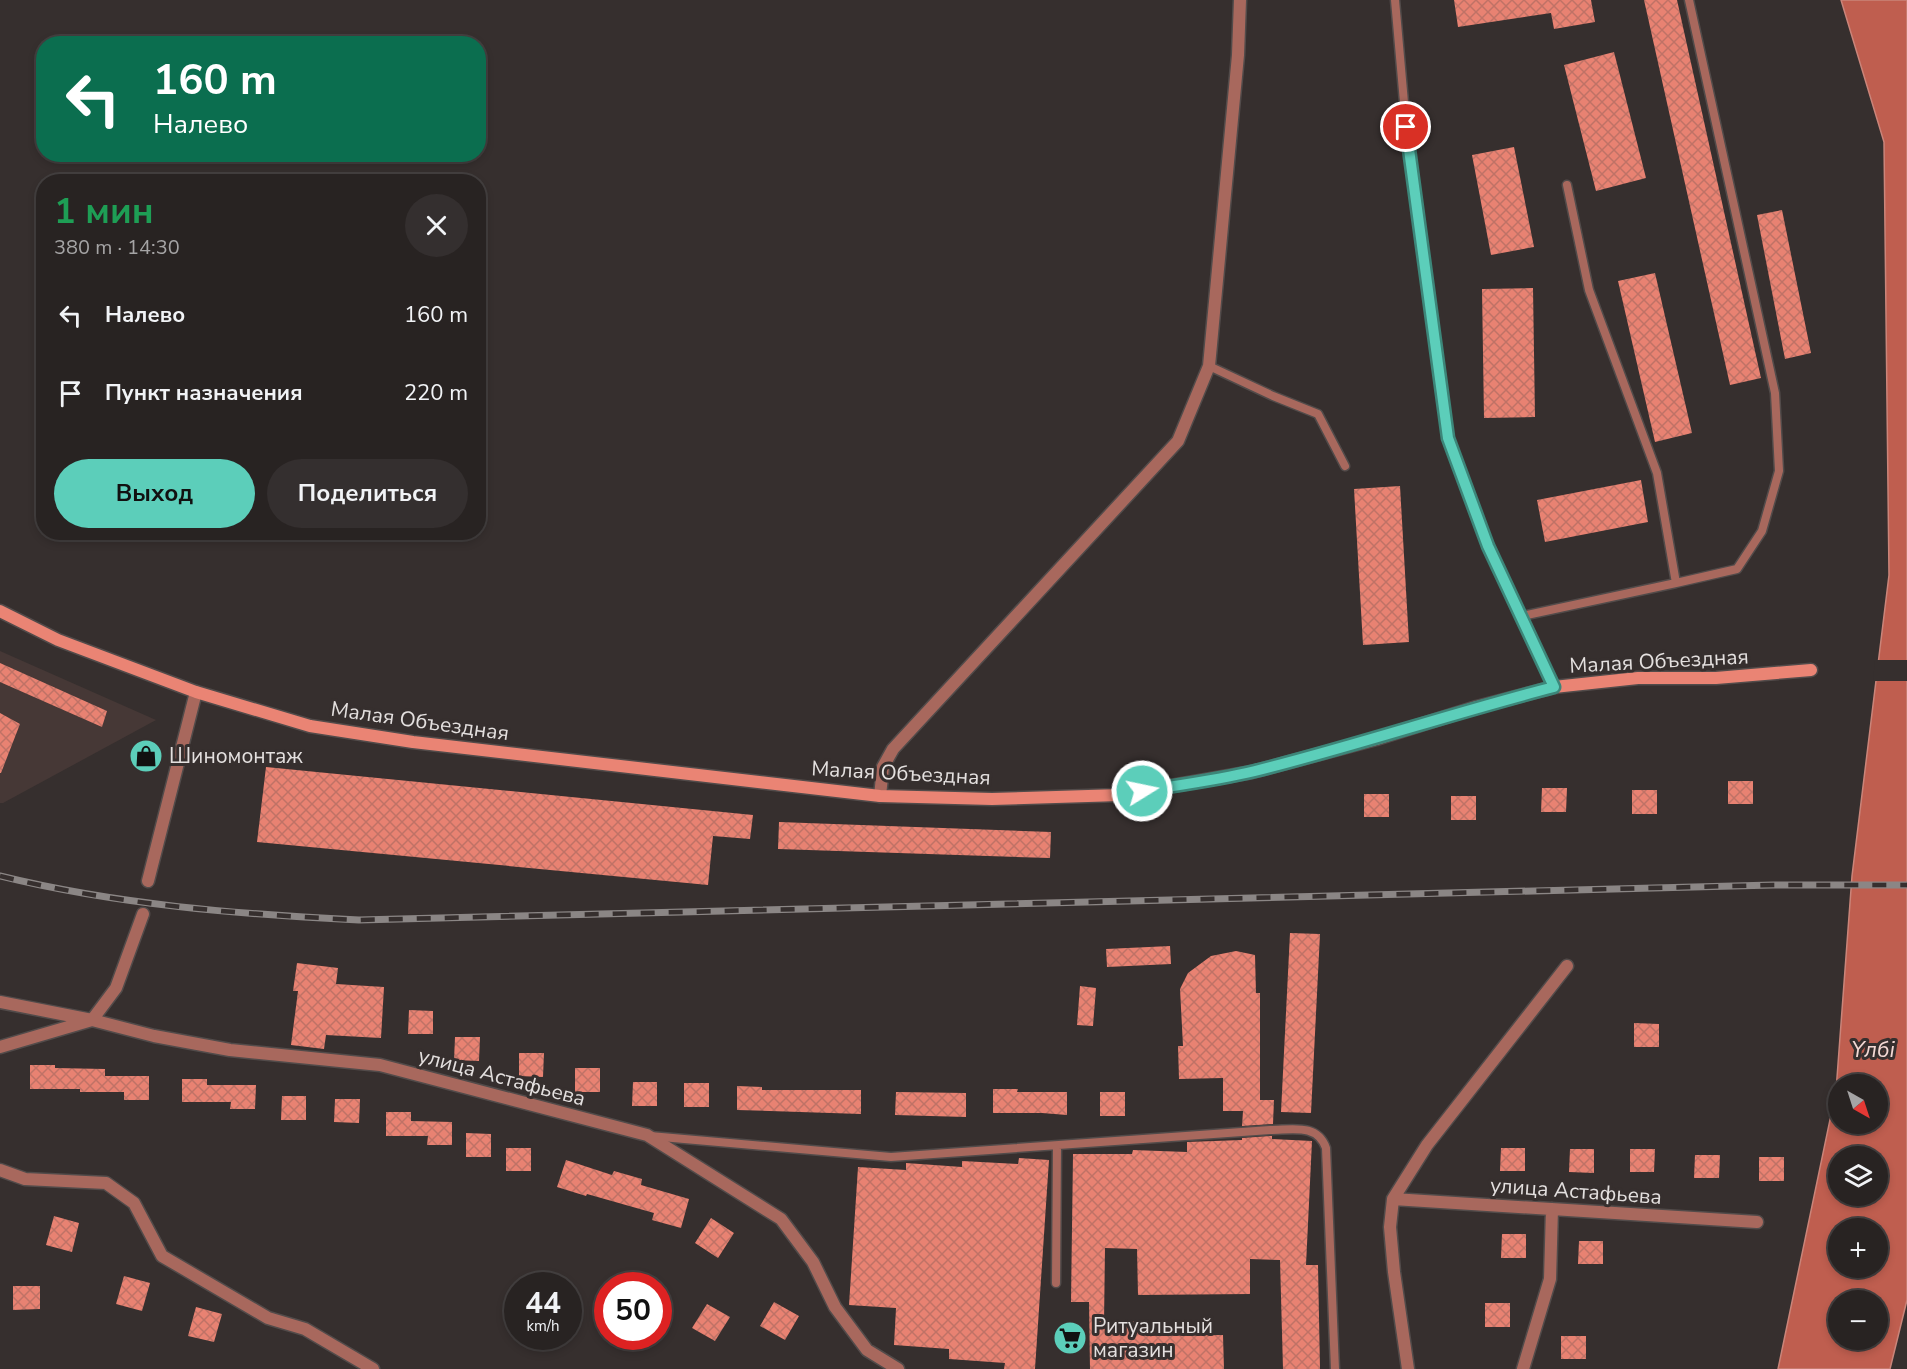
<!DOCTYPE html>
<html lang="ru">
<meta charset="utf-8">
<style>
body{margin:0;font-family:"Nunito Sans",sans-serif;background:#342f2f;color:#f1f3f6;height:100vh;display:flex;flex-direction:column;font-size:22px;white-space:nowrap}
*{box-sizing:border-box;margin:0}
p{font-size:20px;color:#a5a4a5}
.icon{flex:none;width:33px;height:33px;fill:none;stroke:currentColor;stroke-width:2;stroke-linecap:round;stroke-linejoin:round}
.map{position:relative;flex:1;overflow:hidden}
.panel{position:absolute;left:36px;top:174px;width:450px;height:366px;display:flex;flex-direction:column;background:#282322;border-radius:24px;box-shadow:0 3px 9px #0003,0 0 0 2px #444040}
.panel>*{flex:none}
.guide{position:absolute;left:36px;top:36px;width:450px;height:126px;border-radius:24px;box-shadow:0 3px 9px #0003,0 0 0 2px #444040;background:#0b6e4f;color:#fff;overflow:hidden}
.needle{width:39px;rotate:141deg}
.tools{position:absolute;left:1828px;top:1074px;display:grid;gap:12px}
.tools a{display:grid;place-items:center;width:60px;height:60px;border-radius:50%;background:#282322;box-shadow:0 3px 9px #0003,0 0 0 2px #444040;font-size:30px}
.speed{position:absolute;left:504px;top:1272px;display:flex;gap:12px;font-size:30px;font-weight:700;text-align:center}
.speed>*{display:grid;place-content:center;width:78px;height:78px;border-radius:50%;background:#282322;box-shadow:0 3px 9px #0003,0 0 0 2px #444040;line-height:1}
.speed small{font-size:15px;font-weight:400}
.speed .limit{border:9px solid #d22;background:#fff;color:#111}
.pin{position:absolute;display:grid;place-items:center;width:51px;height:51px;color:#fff;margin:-26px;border:3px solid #fff;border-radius:50%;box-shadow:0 2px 6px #0007}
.me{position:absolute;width:66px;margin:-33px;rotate:80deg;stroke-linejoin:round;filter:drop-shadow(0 0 4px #0008)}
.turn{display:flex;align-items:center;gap:21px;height:126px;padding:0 18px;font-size:27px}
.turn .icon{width:78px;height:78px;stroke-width:2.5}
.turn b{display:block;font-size:42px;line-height:51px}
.round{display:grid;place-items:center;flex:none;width:63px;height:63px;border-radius:32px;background:#342f2f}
.headline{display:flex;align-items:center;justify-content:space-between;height:102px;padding:0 18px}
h1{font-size:36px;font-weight:700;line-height:45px;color:#1e9e55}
.button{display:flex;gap:12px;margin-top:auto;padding:12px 18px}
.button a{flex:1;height:69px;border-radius:36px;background:#5cceba;color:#111;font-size:24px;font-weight:700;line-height:69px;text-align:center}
.button a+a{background:#342f2f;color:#f1f3f6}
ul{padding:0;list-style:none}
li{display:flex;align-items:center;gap:18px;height:78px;padding:0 18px}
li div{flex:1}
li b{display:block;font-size:22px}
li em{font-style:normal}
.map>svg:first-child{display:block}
.built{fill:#463836}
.water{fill:#bf5e4f;stroke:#ca857a;stroke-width:1.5;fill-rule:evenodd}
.pier{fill:#362f2e}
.building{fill:url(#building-cross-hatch)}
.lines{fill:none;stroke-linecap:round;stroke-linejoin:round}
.service-casing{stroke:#524b4a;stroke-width:11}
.minor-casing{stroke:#524b4a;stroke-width:15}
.tertiary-casing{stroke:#524b4a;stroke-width:15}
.secondary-casing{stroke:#524b4a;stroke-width:15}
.service{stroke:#a8685d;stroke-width:8}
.minor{stroke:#a8685d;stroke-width:12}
.tertiary{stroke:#a8685d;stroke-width:12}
.secondary{stroke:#ea8474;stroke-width:12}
.rail-casing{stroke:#8b8685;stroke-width:7}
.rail{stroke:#362f2e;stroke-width:4.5;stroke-dasharray:14;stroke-linecap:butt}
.route-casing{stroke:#3c8679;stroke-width:15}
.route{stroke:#5cceba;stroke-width:10}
.labels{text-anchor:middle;stroke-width:6;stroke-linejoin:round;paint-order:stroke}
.street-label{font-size:21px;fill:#e4e0df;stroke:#362f2e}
.poi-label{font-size:21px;fill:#e4e0df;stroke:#362f2e;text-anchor:start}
.water-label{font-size:22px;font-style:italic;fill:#f4d9d4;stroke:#362f2e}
</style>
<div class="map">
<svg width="1907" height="1369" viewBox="0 0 1907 1369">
<defs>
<pattern id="building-cross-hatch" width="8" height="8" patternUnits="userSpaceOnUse" patternTransform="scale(1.5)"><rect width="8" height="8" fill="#e88272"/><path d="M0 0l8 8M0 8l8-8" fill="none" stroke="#bf7266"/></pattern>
</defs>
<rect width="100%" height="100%" fill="#362f2e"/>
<path class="built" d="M 0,651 L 9,655 L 156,720 L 3,803 L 0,803 Z"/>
<path class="water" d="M 1841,0 L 1907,0 L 1907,1300 L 1890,1369 L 1778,1369 L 1836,1091 L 1852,876 L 1889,575 L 1884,142 ZM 1839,1084 L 1878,1084 L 1878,1124 L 1839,1124 ZM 1839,1156 L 1878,1156 L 1878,1196 L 1839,1196 ZM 1839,1228 L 1878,1228 L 1878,1268 L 1839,1268 ZM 1839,1300 L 1878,1300 L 1878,1340 L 1839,1340 Z"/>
<path class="pier" d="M 1875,660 L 1907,660 L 1907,681 L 1873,681 Z"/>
<path class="building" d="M 1454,0 L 1591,0 L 1595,22 L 1554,29 L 1551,13 L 1458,27 Z
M 1644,0 L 1677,0 L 1761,378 L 1730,385 Z
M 1614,52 L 1646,178 L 1596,191 L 1564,65 Z
M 1514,147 L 1534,247 L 1491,255 L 1472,155 Z
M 1782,210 L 1811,353 L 1785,359 L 1757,215 Z
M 1655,273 L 1692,433 L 1655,442 L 1618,281 Z
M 1533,288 L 1535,417 L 1484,418 L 1482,289 Z
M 1641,480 L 1648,522 L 1545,542 L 1537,500 Z
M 1400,486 L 1409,642 L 1363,645 L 1354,489 Z
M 0,663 L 107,711 L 102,727 L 0,682 Z
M 0,713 L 20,724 L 1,773 L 0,773 Z
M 266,767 L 753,815 L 750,839 L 713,836 L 708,885 L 257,842 Z
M 1728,781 L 1753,781 L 1753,804 L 1728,804 Z
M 1542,788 L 1567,788 L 1566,812 L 1541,812 Z
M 1632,790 L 1657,790 L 1657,814 L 1632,814 Z
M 1364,794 L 1389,794 L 1389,817 L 1364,817 Z
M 1451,796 L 1476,796 L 1476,820 L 1451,820 Z
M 779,822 L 1051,832 L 1050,858 L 778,849 Z
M 1290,933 L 1320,934 L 1311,1113 L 1281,1112 Z
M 1170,946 L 1171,964 L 1107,967 L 1106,949 Z
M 1236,951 L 1255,955 L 1256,993 L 1260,993 L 1260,1100 L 1274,1100 L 1273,1124 L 1242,1126 L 1243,1111 L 1223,1111 L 1223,1078 L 1179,1079 L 1178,1046 L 1183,1046 L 1180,989 L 1188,973 L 1211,956 Z
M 297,963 L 338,968 L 336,984 L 384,987 L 381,1038 L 326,1035 L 324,1049 L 291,1045 L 298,991 L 293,991 Z
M 1080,986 L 1096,988 L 1093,1026 L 1077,1025 Z
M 409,1010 L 433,1011 L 433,1034 L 408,1034 Z
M 1634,1023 L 1659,1024 L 1659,1047 L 1634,1047 Z
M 455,1037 L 480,1037 L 479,1061 L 454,1060 Z
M 519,1053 L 544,1053 L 543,1077 L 519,1076 Z
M 30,1065 L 55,1065 L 55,1068 L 105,1069 L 105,1076 L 149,1076 L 149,1100 L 124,1100 L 124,1092 L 80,1092 L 80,1089 L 30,1089 Z
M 575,1068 L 600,1068 L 600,1092 L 575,1092 Z
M 182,1079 L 207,1079 L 207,1085 L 256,1085 L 255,1109 L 230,1109 L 231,1102 L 182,1102 Z
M 633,1082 L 657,1082 L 657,1106 L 632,1106 Z
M 684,1083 L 709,1083 L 709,1107 L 684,1107 Z
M 737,1086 L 762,1087 L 762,1090 L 861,1090 L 861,1114 L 737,1110 Z
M 993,1089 L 1018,1089 L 1017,1092 L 1067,1092 L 1067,1115 L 1042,1113 L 993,1113 Z
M 896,1092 L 966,1093 L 966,1117 L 895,1115 Z
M 1100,1092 L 1125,1092 L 1125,1116 L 1100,1116 Z
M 282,1096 L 306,1096 L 306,1120 L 281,1120 Z
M 335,1099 L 360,1099 L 359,1123 L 334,1122 Z
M 386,1112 L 411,1112 L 411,1121 L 452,1122 L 452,1145 L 427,1145 L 428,1136 L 386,1136 Z
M 466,1133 L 491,1134 L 491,1157 L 466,1157 Z
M 1270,1136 L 1272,1136 L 1272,1139 L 1312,1141 L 1306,1265 L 1318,1265 L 1320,1369 L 1283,1369 L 1280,1260 L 1250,1259 L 1250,1294 L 1138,1295 L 1137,1249 L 1105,1248 L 1104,1323 L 1148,1321 L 1148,1336 L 1223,1335 L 1224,1369 L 1090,1369 L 1089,1302 L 1071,1302 L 1073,1154 L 1132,1154 L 1133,1150 L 1187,1152 L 1187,1142 L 1242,1140 L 1242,1138 Z
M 506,1148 L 531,1148 L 531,1171 L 506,1171 Z
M 1501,1148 L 1525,1148 L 1525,1171 L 1500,1171 Z
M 1570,1149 L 1594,1149 L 1594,1173 L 1569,1172 Z
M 1630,1149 L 1655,1149 L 1654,1172 L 1630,1172 Z
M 1695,1155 L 1720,1155 L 1719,1178 L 1694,1178 Z
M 1759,1157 L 1784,1157 L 1784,1181 L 1759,1181 Z
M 1019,1158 L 1049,1160 L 1035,1369 L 1004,1369 L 1005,1363 L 949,1359 L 949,1349 L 894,1345 L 896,1308 L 849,1305 L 858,1167 L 906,1170 L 906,1163 L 962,1167 L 962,1161 L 1018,1164 Z
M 566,1160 L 612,1175 L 614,1171 L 642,1179 L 641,1185 L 689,1199 L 681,1228 L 652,1220 L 654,1213 L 587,1194 L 586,1196 L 557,1187 Z
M 54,1216 L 79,1223 L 72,1252 L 46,1245 Z
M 711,1218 L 734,1233 L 718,1258 L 695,1243 Z
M 1502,1234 L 1526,1234 L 1526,1258 L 1501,1258 Z
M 1579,1241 L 1603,1241 L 1603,1264 L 1578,1264 Z
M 124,1276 L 150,1283 L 142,1311 L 116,1304 Z
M 13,1286 L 40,1286 L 40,1309 L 13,1310 Z
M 774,1302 L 799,1316 L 785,1340 L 760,1326 Z
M 1485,1303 L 1510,1303 L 1510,1327 L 1485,1327 Z
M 707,1304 L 730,1317 L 715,1341 L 692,1328 Z
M 196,1307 L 222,1314 L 214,1342 L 188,1336 Z
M 1561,1336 L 1586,1336 L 1586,1359 L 1561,1359 Z"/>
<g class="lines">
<g class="service-casing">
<path id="service" d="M 1395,0 L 1408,148 L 1448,438 L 1488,546 L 1554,687
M 1209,366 L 1273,396 L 1318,414 L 1345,466
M 1676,583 L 1737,569 L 1762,531 L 1779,471 L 1775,393 L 1689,0
M 1522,616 L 1676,583 L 1657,473 L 1589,290 L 1567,185
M 650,1136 L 891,1157 L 1270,1130 C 1292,1130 1317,1123 1326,1148 L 1335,1369
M 1056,1283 L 1057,1146"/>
</g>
<g class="minor-casing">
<path id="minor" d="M 880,796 L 883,767 L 893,749 L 1178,441 L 1209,366 L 1238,55 L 1240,0
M 0,1002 L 92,1020 L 154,1036 L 230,1050 L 380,1065 L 647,1135 L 781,1219 L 813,1262 L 835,1307 L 867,1350 L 898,1369
M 0,1047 L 92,1020 L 116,988 L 143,914
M 0,1170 L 25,1179 L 106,1183 L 134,1203 L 162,1256 L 268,1318 L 305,1329 L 373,1369
M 1393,1199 L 1757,1222
M 1408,1369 L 1394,1272 L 1390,1227 L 1393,1199 L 1427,1145 L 1567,966
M 1523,1369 L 1550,1279 L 1552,1209"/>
</g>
<g class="tertiary-casing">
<path id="tertiary" d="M 148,881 L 196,692"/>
</g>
<g class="secondary-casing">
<path id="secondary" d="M 0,611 L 58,640 L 196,692 L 310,726 L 413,742 L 880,796 L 992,799 L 1120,795 L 1252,772 L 1376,739 L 1477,707 L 1554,687 L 1638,678 L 1716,678 L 1811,670"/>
</g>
<use href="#service" class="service"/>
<use href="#minor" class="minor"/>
<use href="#tertiary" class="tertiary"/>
<use href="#secondary" class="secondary"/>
<g class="rail-casing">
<path id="rail" d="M 0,876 C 118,905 238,914 359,920 L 1773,885 L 1907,885"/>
</g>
<use href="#rail" class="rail"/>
</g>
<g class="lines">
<g class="route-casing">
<path id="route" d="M 1142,791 C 1179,785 1218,780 1255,771 C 1355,746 1453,713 1554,687 L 1488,546 L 1448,438 L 1406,127"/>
</g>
<use href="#route" class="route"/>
</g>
<defs>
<g id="shop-disc" transform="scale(1.725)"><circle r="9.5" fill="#5cceba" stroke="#362f2e"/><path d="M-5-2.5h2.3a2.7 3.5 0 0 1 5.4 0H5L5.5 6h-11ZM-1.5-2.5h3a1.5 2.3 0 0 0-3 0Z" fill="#111"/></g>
<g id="supermarket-disc" transform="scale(1.725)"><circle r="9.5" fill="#5cceba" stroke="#362f2e"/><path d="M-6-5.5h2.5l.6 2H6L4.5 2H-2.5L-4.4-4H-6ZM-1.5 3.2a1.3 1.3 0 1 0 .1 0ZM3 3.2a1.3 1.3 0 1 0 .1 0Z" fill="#111"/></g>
</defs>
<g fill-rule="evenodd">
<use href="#shop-disc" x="146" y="756"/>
<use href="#supermarket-disc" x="1070" y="1338"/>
</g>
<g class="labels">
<g class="street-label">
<text transform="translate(1659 661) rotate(-3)" y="7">Малая Объездная</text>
<text transform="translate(420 721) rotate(8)" y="7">Малая Объездная</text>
<text transform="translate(901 773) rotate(3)" y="7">Малая Объездная</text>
<text transform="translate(502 1077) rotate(15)" y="7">улица Астафьева</text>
<text transform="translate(1576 1191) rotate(4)" y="7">улица Астафьева</text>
</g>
<g class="poi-label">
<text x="169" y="763">Шиномонтаж</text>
<text x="1093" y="1333">Ритуальный<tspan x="1093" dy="24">магазин</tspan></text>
</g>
<g class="water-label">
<text x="1873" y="1057">Үлбі</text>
</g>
</g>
</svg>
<div class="tools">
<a><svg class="needle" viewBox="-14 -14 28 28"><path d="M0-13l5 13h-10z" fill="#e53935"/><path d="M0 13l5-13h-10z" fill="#a5a4a5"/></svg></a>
<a><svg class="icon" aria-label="layers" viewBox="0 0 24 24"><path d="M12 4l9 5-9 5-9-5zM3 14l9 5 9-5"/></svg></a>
<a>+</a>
<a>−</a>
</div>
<div class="speed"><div>44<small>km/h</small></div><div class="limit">50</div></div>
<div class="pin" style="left:1406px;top:127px;background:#d93025"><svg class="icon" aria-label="arrive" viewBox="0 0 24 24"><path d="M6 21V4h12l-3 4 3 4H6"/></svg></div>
<svg class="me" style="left:1142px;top:791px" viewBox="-20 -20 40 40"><circle r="17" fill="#5cceba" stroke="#fff" stroke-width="3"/><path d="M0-11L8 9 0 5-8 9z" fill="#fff"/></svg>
<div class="guide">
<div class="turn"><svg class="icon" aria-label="left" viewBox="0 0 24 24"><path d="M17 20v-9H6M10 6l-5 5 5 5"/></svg><div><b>160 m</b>Налево</div></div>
</div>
<section class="panel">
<div class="headline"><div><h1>1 мин</h1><p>380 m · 14:30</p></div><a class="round"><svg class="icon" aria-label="close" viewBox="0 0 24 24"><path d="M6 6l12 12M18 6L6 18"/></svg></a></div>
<ul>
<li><svg class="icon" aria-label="left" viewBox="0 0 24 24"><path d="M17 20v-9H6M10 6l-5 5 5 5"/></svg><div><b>Налево</b></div><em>160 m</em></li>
<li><svg class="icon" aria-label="arrive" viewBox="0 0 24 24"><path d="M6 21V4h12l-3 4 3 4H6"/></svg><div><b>Пункт назначения</b></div><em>220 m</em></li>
</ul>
<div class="button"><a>Выход</a><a>Поделиться</a></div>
</section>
</div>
